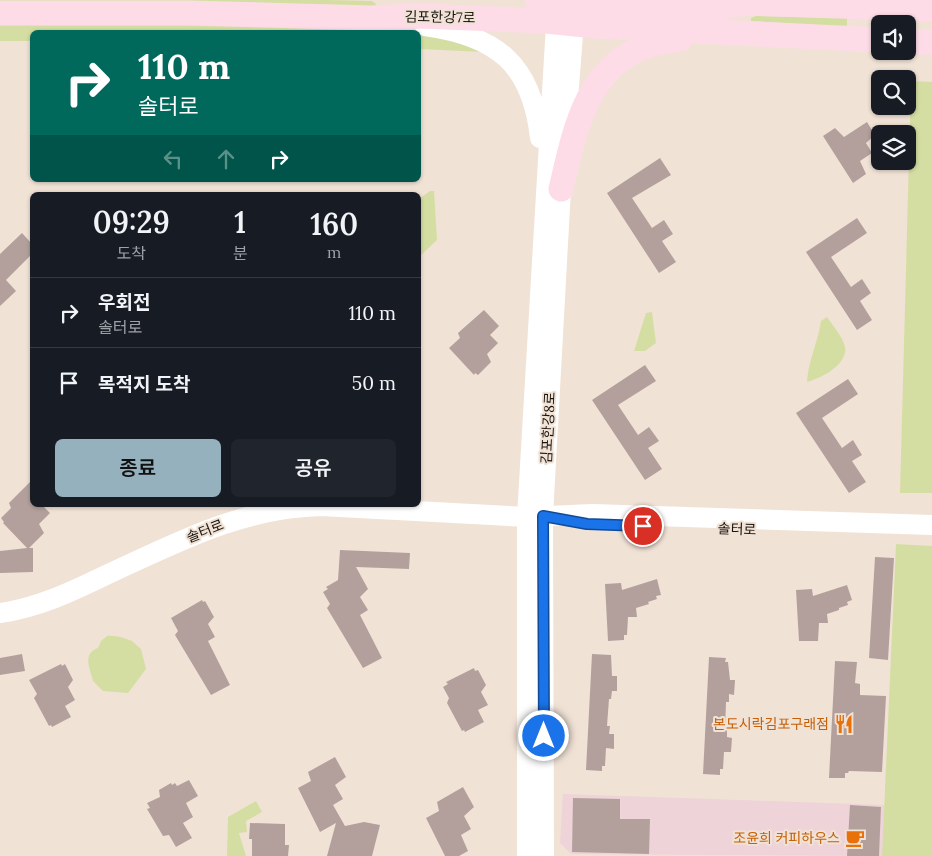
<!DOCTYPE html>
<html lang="ko">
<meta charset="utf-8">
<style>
body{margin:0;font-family:Lora,"Noto Sans KR",serif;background:#20242c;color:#f1f3f6;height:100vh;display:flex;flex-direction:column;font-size:19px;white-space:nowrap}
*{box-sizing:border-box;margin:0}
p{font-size:16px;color:#9ea1a6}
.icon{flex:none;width:28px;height:28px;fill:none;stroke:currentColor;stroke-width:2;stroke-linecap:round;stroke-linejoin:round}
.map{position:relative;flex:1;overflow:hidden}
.sheet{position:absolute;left:30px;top:192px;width:391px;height:315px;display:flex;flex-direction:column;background:#171b24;border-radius:8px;box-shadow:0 1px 4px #0004}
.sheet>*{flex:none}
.banner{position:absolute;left:30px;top:30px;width:391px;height:152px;border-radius:8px;box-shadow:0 1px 4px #0004;background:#00695c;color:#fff;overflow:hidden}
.buttons{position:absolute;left:871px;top:15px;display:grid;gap:10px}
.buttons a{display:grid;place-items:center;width:45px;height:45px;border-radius:8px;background:#171b24;box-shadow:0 1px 4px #0004;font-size:25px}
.pin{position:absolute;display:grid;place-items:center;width:42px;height:42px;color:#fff;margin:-21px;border:2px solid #fff;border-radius:50%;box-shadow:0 1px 5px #0007}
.me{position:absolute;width:55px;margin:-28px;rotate:0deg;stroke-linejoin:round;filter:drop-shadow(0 0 4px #0008)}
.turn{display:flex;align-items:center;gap:18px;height:105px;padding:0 25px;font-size:22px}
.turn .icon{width:65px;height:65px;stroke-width:2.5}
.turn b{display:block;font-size:35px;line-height:42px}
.lanes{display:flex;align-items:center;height:48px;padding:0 25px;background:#0003;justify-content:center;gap:25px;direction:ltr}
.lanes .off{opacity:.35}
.eta{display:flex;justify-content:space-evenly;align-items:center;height:85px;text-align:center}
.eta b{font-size:30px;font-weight:600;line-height:35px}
.cta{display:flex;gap:10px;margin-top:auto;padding:10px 25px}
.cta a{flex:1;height:58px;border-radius:8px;background:#96b1be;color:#111;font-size:20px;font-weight:600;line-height:58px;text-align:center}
.cta a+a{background:#20242c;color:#f1f3f6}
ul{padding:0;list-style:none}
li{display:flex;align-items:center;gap:15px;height:70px;padding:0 25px;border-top:1px solid #363941}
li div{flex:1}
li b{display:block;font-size:19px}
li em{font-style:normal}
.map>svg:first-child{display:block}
.commercial{fill:#eed3d8}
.green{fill:#d5dea2}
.building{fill:#b3a09d}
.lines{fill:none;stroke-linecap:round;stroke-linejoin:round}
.minor{stroke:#fff;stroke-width:20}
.major{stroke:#fddce8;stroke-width:25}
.route-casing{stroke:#114b97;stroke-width:12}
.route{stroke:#1a73e8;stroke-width:9}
.labels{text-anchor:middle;stroke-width:4;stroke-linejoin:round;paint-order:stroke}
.street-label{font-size:14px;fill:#18130e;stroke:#f1e2d6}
.food-label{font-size:14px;fill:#c56008;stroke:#f1e2d6;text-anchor:end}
</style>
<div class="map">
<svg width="932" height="856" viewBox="0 0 932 856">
<rect width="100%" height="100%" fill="#f1e2d6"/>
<path class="commercial" d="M 563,794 L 886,805 L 883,856 L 571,854 L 560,843 Z"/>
<path class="green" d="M 0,0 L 327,0 L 372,1 L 376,4 L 375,7 L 0,3 Z
M 756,16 L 847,18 L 847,27 L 751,21 L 751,18 Z
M 16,22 L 360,27 L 380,32 L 32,32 L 32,41 L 0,41 L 0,24 Z
M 419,35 L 441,36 L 484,52 L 419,49 Z
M 911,81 L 932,82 L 932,493 L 900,493 Z
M 430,191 L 434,191 L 437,240 L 419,257 L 419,207 L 421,201 L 419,199 Z
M 652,312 L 656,343 L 645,351 L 634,351 L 646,313 Z
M 827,317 C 833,326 843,337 845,347 C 848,365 821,378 807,382 C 808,361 818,342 821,321 Z
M 896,544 L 932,546 L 932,856 L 882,856 Z
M 107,636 C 116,635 124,638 132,641 L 141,649 L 146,669 L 128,693 L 103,691 L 93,681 C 91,671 81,654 98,648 L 101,641 Z
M 256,801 L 262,812 L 246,821 L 247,832 L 239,833 L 246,856 L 227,856 L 228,817 Z"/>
<path class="building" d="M 867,122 L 875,135 L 866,143 L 872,153 L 860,161 L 866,174 L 853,183 L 823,136 L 835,128 L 844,137 Z
M 660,158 L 671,175 L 632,198 L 652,228 L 664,220 L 673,234 L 662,241 L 676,262 L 659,273 L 607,193 Z
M 857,218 L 867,233 L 831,257 L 851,287 L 862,279 L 871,293 L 860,301 L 872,320 L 857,330 L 806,252 Z
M 22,233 L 32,244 L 32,254 L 6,280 L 16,291 L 0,306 L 0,254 Z
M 484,310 L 499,326 L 490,335 L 498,343 L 487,354 L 491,362 L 478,375 L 475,373 L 474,375 L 449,348 L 460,338 L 458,333 Z
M 645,365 L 656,381 L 618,405 L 638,435 L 649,427 L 659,441 L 648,448 L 662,469 L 645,480 L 592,400 Z
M 848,379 L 858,394 L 822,418 L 842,448 L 853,440 L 862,455 L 852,461 L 866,482 L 849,493 L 796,413 Z
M 32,480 L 32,505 L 42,505 L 50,513 L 39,524 L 44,533 L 29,548 L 33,548 L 33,572 L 0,573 L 0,551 L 27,548 L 3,523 L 4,522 L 1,518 L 11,508 L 9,503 Z
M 340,550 L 410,553 L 409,569 L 356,567 L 368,589 L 360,597 L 368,610 L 360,615 L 382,658 L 363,668 L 327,608 L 330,604 L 323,592 L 328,589 L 326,587 L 338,580 Z
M 875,557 L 894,558 L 888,660 L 869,658 Z
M 657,579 L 661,595 L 656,596 L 657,599 L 648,602 L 649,604 L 636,608 L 637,617 L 628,617 L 627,635 L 624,635 L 624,640 L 608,641 L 605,584 L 621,583 L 622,590 Z
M 847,585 L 852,600 L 847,602 L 848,605 L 839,608 L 839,610 L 827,614 L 828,623 L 819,623 L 818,641 L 799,641 L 796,590 L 812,589 L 813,596 Z
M 202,600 L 203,602 L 205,601 L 214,617 L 208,624 L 215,637 L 208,641 L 230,685 L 211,695 L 175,635 L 178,631 L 171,618 Z
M 22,654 L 25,671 L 0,675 L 0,658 Z
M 592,654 L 611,655 L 612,676 L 617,676 L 617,691 L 612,691 L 611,699 L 609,699 L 607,726 L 610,726 L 609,734 L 614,734 L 614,749 L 606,748 L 605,766 L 602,766 L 602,771 L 586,770 Z
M 709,657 L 726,658 L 725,662 L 728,662 L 730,680 L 735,680 L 734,695 L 729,694 L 729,702 L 726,702 L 725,730 L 727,730 L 727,737 L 732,738 L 731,752 L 724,752 L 723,769 L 720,769 L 720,775 L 703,774 Z
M 835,661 L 857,662 L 855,683 L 860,684 L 860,695 L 886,696 L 882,772 L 849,771 L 848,773 L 845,773 L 845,778 L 829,778 Z
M 61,664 L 62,666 L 65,664 L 73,680 L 68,687 L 75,700 L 65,706 L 71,717 L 52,727 L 51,725 L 49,726 L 34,698 L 37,694 L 29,680 Z
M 474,668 L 475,671 L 478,670 L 486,685 L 481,692 L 488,705 L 478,710 L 484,722 L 465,732 L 464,730 L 462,731 L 447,703 L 449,698 L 443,687 L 448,684 L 446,682 Z
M 335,757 L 346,777 L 335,785 L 343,799 L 333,805 L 345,826 L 364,822 L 380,825 L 372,856 L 327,856 L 336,823 L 320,832 L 298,788 L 311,781 L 308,772 Z
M 189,780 L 198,796 L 186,803 L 193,817 L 183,823 L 192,838 L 176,847 L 169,835 L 163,836 L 147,809 L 150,808 L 147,803 L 160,797 L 159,790 L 171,783 L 172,785 L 175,783 L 177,786 Z
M 463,787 L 474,807 L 464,816 L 471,829 L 461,835 L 468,851 L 459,856 L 445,856 L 426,818 L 439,811 L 437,802 Z
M 573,798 L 620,799 L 620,819 L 650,819 L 649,854 L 572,852 Z
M 850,805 L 881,807 L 879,856 L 847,856 Z
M 250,823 L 285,824 L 285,845 L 289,845 L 288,856 L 252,856 L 252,839 L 249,839 Z"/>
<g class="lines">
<path class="minor" d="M 425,26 C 497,36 532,64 540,138
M 0,613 C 37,608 71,592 104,576 C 176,543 240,508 321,506 L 527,517 L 592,514 L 932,525
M 527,856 L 527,517 L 557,7
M 544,856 L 543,516 L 561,189 L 575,9"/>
<path class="major" d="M 537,0 L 704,10 L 749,3 L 932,9
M 0,13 L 190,13 L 371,18 L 418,16 L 546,21 L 595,26 L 880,40
M 908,42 L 932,42
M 561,189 C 574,134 585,67 647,46 C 657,42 669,41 680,39"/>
</g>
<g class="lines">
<g class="route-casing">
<path id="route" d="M 544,736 L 543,516 L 587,524 L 643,526"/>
</g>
<use href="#route" class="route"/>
</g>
<defs>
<g id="restaurant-bare" transform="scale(1.5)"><path d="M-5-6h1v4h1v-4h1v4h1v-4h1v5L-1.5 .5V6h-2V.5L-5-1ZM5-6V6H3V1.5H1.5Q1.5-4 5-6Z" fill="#e8710a" stroke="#f1e2d6" stroke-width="2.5" paint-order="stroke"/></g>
<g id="cafe-bare" transform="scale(1.5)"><path d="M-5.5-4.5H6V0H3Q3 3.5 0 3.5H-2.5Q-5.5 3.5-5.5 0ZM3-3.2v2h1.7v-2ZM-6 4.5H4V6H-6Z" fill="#e8710a" stroke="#f1e2d6" stroke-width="2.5" paint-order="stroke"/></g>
</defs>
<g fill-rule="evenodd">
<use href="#restaurant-bare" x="844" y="724"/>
<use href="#cafe-bare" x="855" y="838"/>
</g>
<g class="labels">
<g class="street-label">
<text transform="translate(440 17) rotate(1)" y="5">김포한강7로</text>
<text transform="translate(548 428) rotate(-87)" y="5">김포한강8로</text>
<text transform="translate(737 529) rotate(2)" y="5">솔터로</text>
<text transform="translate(205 531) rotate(-22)" y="5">솔터로</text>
</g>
<g class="food-label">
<text x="829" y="729">본도시락김포구래점</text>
<text x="840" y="843">조윤희 커피하우스</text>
</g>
</g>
</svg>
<div class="buttons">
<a><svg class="icon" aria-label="sound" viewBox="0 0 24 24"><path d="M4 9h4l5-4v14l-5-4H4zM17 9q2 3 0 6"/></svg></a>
<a><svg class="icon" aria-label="search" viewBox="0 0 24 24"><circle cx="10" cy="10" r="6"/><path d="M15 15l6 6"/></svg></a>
<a><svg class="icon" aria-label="layers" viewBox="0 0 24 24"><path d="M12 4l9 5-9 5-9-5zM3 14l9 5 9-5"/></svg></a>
</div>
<div class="pin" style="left:643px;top:526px;background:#d93025"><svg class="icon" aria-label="arrive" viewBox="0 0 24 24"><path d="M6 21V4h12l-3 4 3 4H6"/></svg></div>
<svg class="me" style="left:544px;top:736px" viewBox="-20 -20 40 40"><circle r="17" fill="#1a73e8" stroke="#fff" stroke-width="3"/><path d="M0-11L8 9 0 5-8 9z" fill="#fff"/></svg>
<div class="banner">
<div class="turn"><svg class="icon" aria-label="right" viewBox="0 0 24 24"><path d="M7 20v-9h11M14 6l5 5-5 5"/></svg><div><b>110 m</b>솔터로</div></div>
<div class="lanes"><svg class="icon off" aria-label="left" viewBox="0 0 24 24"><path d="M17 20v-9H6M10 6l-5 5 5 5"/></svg><svg class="icon off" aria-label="ahead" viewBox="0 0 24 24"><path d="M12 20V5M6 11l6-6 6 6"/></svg><svg class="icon" aria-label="right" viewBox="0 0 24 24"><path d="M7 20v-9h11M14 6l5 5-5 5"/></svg></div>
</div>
<section class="sheet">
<div class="eta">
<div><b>09:29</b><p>도착</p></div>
<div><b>1</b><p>분</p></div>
<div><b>160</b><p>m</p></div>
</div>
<ul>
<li><svg class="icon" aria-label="right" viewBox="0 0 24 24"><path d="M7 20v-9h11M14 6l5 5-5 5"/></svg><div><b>우회전</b><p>솔터로</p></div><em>110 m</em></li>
<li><svg class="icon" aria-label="arrive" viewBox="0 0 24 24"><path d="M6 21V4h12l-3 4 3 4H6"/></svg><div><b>목적지 도착</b></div><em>50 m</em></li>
</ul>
<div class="cta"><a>종료</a><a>공유</a></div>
</section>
</div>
